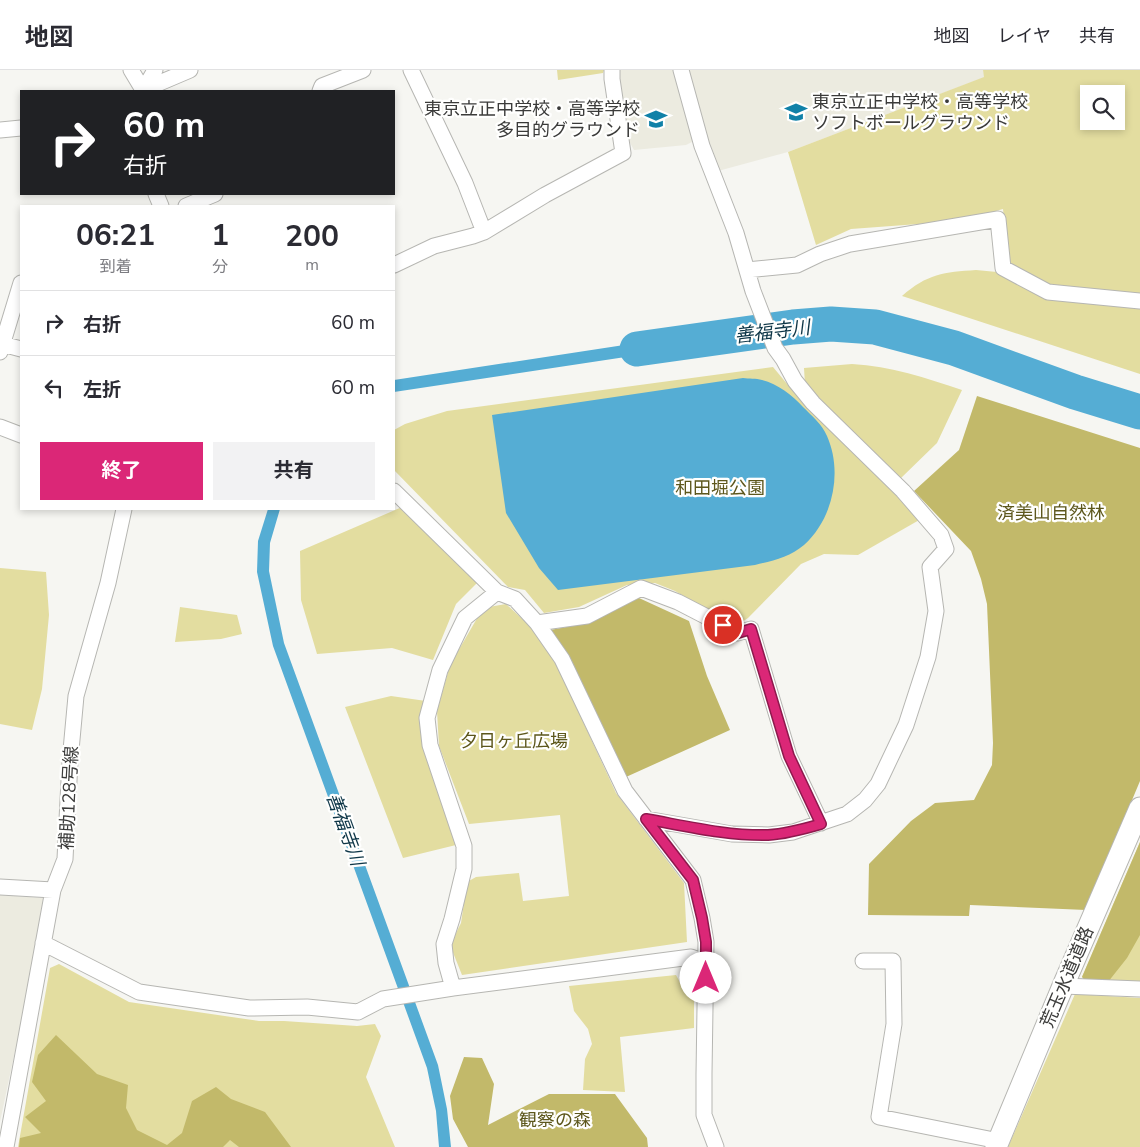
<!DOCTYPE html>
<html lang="ja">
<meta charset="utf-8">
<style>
body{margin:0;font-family:"Nunito Sans","Noto Sans JP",sans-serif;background:#f2f2f3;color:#2b2b33;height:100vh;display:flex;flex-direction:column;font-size:19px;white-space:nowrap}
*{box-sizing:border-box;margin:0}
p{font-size:16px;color:#7c7c81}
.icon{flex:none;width:28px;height:28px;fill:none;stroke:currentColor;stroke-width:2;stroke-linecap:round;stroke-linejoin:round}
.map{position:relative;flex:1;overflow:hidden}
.details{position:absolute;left:20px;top:135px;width:375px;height:305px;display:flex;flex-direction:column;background:#fff;border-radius:0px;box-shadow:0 2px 8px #0003}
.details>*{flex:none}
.banner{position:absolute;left:20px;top:20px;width:375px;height:105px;border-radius:0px;box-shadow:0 2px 8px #0003;background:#202124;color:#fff;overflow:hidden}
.buttons{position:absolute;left:1080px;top:15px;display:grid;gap:10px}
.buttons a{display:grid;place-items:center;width:45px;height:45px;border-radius:0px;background:#fff;box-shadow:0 2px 8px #0003;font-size:25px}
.pin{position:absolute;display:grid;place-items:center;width:42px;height:42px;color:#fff;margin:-21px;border:2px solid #fff;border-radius:50%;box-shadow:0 1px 5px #0007}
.me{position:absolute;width:55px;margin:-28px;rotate:0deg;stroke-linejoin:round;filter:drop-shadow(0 0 4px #0008)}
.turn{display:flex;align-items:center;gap:18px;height:105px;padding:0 20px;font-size:22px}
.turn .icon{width:65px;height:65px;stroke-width:2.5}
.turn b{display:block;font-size:35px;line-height:42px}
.eta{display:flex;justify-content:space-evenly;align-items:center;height:85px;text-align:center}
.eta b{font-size:30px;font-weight:700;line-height:35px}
.action{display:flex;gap:10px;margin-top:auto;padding:10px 20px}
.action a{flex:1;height:58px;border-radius:0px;background:#db2777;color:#fff;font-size:20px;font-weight:700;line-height:58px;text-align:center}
.action a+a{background:#f2f2f3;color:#2b2b33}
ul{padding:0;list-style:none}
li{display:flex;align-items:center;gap:15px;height:65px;padding:0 20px;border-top:1px solid #e1e1e2}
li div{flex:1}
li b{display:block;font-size:19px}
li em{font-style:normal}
header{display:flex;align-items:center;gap:30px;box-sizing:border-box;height:70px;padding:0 25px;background:#fff;border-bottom:1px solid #e1e1e2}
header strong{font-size:24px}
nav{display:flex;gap:28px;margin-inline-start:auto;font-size:18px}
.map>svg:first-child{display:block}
.built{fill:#ecebe0}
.green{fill:#e3dda0;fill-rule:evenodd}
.forest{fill:#c2b96a}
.water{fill:#55add4}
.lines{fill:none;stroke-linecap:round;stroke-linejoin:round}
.river{stroke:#55add4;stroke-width:35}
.street-casing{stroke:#b6b6b2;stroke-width:17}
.secondary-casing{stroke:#b6b6b2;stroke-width:23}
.street{stroke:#fff;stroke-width:15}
.secondary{stroke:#fff;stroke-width:21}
.route-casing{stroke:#8e194d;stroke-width:12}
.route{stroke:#db2777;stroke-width:9}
.labels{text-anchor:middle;stroke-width:4.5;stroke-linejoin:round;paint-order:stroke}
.poi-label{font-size:18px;fill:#3b3b3a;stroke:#fffffe;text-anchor:start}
.park-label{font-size:18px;fill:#5d571c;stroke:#fffffe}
.street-label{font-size:18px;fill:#3b3b3a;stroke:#fffffe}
.water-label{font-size:19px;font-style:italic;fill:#0e3647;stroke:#fffffe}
</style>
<header>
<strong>地図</strong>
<nav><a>地図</a><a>レイヤ</a><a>共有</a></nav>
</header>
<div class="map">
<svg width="1140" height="1077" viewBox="0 0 1140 1077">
<rect width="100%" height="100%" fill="#f6f6f2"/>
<path class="built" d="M 618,0 L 675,0 L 694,71 L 686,75 L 634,80 L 628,69 Z
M 688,0 L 983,0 L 985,7 L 788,82 L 718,101 L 708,76 Z
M 0,825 L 43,828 L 37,877 L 0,1052 Z"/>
<path class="green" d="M 557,0 L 604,0 L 603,3 L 558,10 Z
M 983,0 L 1140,0 L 1140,225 L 1052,216 L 1009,194 L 1003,139 L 959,151 L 851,159 L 816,175 L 788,82 L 984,7 ZM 1089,24 L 1116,24 L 1116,51 L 1089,51 Z
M 976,200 L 997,202 L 1140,237 L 1140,304 L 902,226 C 927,204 944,202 976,200 Z
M 852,294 C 891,296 926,308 962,320 L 937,373 L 900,409 L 805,315 L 804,298 Z
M 773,297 L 803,333 L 869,396 L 921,449 L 858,485 L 824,484 L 801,494 L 748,548 L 736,556 L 675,521 L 655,513 L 627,515 L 579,537 L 544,543 L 525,520 L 508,517 L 394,400 L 394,360 L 405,354 L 447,341 Z
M 402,437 L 477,513 L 456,534 L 433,590 L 392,578 L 317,584 L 301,530 L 300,481 Z
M 0,498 L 46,502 L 49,545 L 42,619 L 32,660 L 0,654 Z
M 506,534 L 531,557 L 556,593 L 616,723 L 684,813 L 687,872 L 462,905 L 450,875 L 461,853 L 467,812 L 476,807 L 519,803 L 523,831 L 569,826 L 560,745 L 469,754 L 439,676 L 437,641 L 450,595 L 483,538 Z
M 180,537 L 237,545 L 242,564 L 221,569 L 175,572 Z
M 391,626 L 426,631 L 456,775 L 403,788 L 345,637 Z
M 1140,772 L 1140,914 L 1082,907 Z
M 59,894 L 129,932 L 259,951 L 284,951 L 357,956 L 375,954 L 381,966 L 366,1007 L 395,1077 L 18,1077 L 50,898 Z
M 676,905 L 683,918 L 694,918 L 694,958 L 620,967 L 625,1022 L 583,1020 L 585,989 L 592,974 L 588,959 L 574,941 L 569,916 Z
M 1075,924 L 1140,928 L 1140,1077 L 1008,1077 Z"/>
<path class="forest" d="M 977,326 L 1140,378 L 1140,711 L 1086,840 L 970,835 L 969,846 L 868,845 L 869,794 L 911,751 L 935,733 L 974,730 L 992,695 L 993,673 L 987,534 L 981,509 L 971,481 L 914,421 L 959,380 Z
M 639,528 L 689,551 L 707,606 L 730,660 L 626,707 L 550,560 L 588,553 Z
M 1140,772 L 1140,865 L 1127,888 L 1108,912 L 1085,911 L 1082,907 Z
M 56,965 L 97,1004 L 128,1015 L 126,1038 L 137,1060 L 167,1075 L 182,1063 L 192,1031 L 216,1017 L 231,1029 L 265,1042 L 291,1077 L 239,1077 L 230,1070 L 223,1077 L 19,1077 L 20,1068 L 41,1063 L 25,1047 L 46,1031 L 32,1012 L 38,985 Z
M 464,987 L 482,988 L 494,1014 L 488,1055 L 549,1024 L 615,1024 L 647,1068 L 648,1077 L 468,1077 L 453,1049 L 450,1026 Z"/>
<path class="water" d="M 683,266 L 685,278 L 394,322 L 394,310 Z
M 743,308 C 749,309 756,308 762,310 C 778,314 792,325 803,337 C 812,346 822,354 827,366 C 843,402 833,449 804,475 C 790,487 772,491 755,495 L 558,520 L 539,498 L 506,443 L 492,345 Z
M 268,439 L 280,439 L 270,473 L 269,501 L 284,573 L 438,995 L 447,1039 L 451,1077 L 439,1077 L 436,1041 L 427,998 L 273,576 L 257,502 L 258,471 Z"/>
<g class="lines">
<path class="river" d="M 637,279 L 793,257 L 831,254 L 875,257 L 954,278 L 1075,322 L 1140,342"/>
<g class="street-casing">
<path id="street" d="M 131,0 L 143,20
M 411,0 L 465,113 L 484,162
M 143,20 L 190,0
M 143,21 L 155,0
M 320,21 L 322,16 L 363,0
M 0,60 L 21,58
M 156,124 L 161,136
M 186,136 L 215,124
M 394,195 L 434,176 L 473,166 L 484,162 L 545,125 L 623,83 L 612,9 L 612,0
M 747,200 L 797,195 L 820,184 L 850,174 L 998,149 L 1003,198 L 1048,222 L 1140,231
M 2,274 L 21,279
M 0,282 L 21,213
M 0,357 L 21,365
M 394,421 L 497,522 L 515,529 L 537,553 L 562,589 L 625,721 L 693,810 L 702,848 L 706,872 L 704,1004 L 704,1045 L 716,1077
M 537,553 L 587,546 L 641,518 L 678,532 L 738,563 L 751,559 L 789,686 L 821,753
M 646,749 L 732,764 L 769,765 L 793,762 L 847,744 L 865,730 L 878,714 L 906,655 L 928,587 L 936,541 L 930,497 L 946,479 L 941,465 L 903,421 L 813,333 L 795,311 L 783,289 L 775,278 L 753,221 L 736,163 L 702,76 L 681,0
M 0,817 L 53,820
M 43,873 L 139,922 L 249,938 L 307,937 L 358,942 L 383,929 L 453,918 L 691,887 L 707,893
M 863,891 L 893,891 L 894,954 L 879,1047 L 999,1071
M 1063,916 L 1140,919
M 453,918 L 446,893 L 444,874 L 452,849 L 464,799 L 464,776 L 430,675 L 427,648 L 440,600 L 465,548 L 497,522
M 6,1077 L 53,820 L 65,789 L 70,691 L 76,626 L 108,513 L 124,439"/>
</g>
<g class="secondary-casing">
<path id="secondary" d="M 996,1077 L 1063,916 L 1140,738"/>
</g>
<use href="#street" class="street"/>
<use href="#secondary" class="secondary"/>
</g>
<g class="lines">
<g class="route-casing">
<path id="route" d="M 706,908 L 706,872 L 702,848 L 693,810 L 646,749 C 686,756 727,766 768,765 C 786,764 804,759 821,754 L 789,686 L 751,559 L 738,563 L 723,555"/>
</g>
<use href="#route" class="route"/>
</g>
<defs>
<g id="school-bare" transform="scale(1.725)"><path d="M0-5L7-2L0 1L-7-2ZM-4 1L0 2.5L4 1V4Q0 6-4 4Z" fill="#1081a8" stroke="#fffffe" stroke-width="2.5" paint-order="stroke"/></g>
</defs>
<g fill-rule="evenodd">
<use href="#school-bare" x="796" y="42"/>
<use href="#school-bare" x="656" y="49"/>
</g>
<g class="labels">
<g class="poi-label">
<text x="812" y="38">東京立正中学校・高等学校<tspan x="812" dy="21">ソフトボールグラウンド</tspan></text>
<text x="640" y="45" text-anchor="end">東京立正中学校・高等学校<tspan x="640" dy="21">多目的グラウンド</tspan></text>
</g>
<g class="park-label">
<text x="720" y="424">和田堀公園</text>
<text x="1051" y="449">済美山自然林</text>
<text x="514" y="677">夕日ヶ丘広場</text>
<text x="555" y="1056">観察の森</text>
</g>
<g class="street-label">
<text transform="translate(69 728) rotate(-87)" y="6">補助128号線</text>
<text transform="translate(1067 907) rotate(-67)" y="6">荒玉水道道路</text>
</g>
<g class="water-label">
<text transform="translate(772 261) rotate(-7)" y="7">善福寺川</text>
<text transform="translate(346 759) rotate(70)" y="7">善福寺川</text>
</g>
</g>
</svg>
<div class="buttons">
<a><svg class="icon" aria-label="search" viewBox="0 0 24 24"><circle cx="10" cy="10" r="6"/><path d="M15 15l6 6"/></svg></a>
</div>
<div class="pin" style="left:723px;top:555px;background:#d93025"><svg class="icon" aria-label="arrive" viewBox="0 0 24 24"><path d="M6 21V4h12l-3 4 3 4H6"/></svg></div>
<svg class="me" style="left:706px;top:908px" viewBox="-20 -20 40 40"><circle r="19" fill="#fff"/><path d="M0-13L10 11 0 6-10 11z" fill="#db2777"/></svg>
<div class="banner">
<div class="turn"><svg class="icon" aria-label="right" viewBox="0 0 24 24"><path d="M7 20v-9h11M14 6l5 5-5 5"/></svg><div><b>60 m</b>右折</div></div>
</div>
<section class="details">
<div class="eta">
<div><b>06:21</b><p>到着</p></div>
<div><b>1</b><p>分</p></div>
<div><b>200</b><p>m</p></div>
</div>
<ul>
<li><svg class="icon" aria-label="right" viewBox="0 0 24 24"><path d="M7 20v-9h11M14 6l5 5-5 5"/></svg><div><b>右折</b></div><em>60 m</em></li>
<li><svg class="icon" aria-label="left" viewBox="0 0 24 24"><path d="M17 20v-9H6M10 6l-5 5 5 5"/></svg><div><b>左折</b></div><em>60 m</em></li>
</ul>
<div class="action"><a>終了</a><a>共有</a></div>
</section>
</div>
